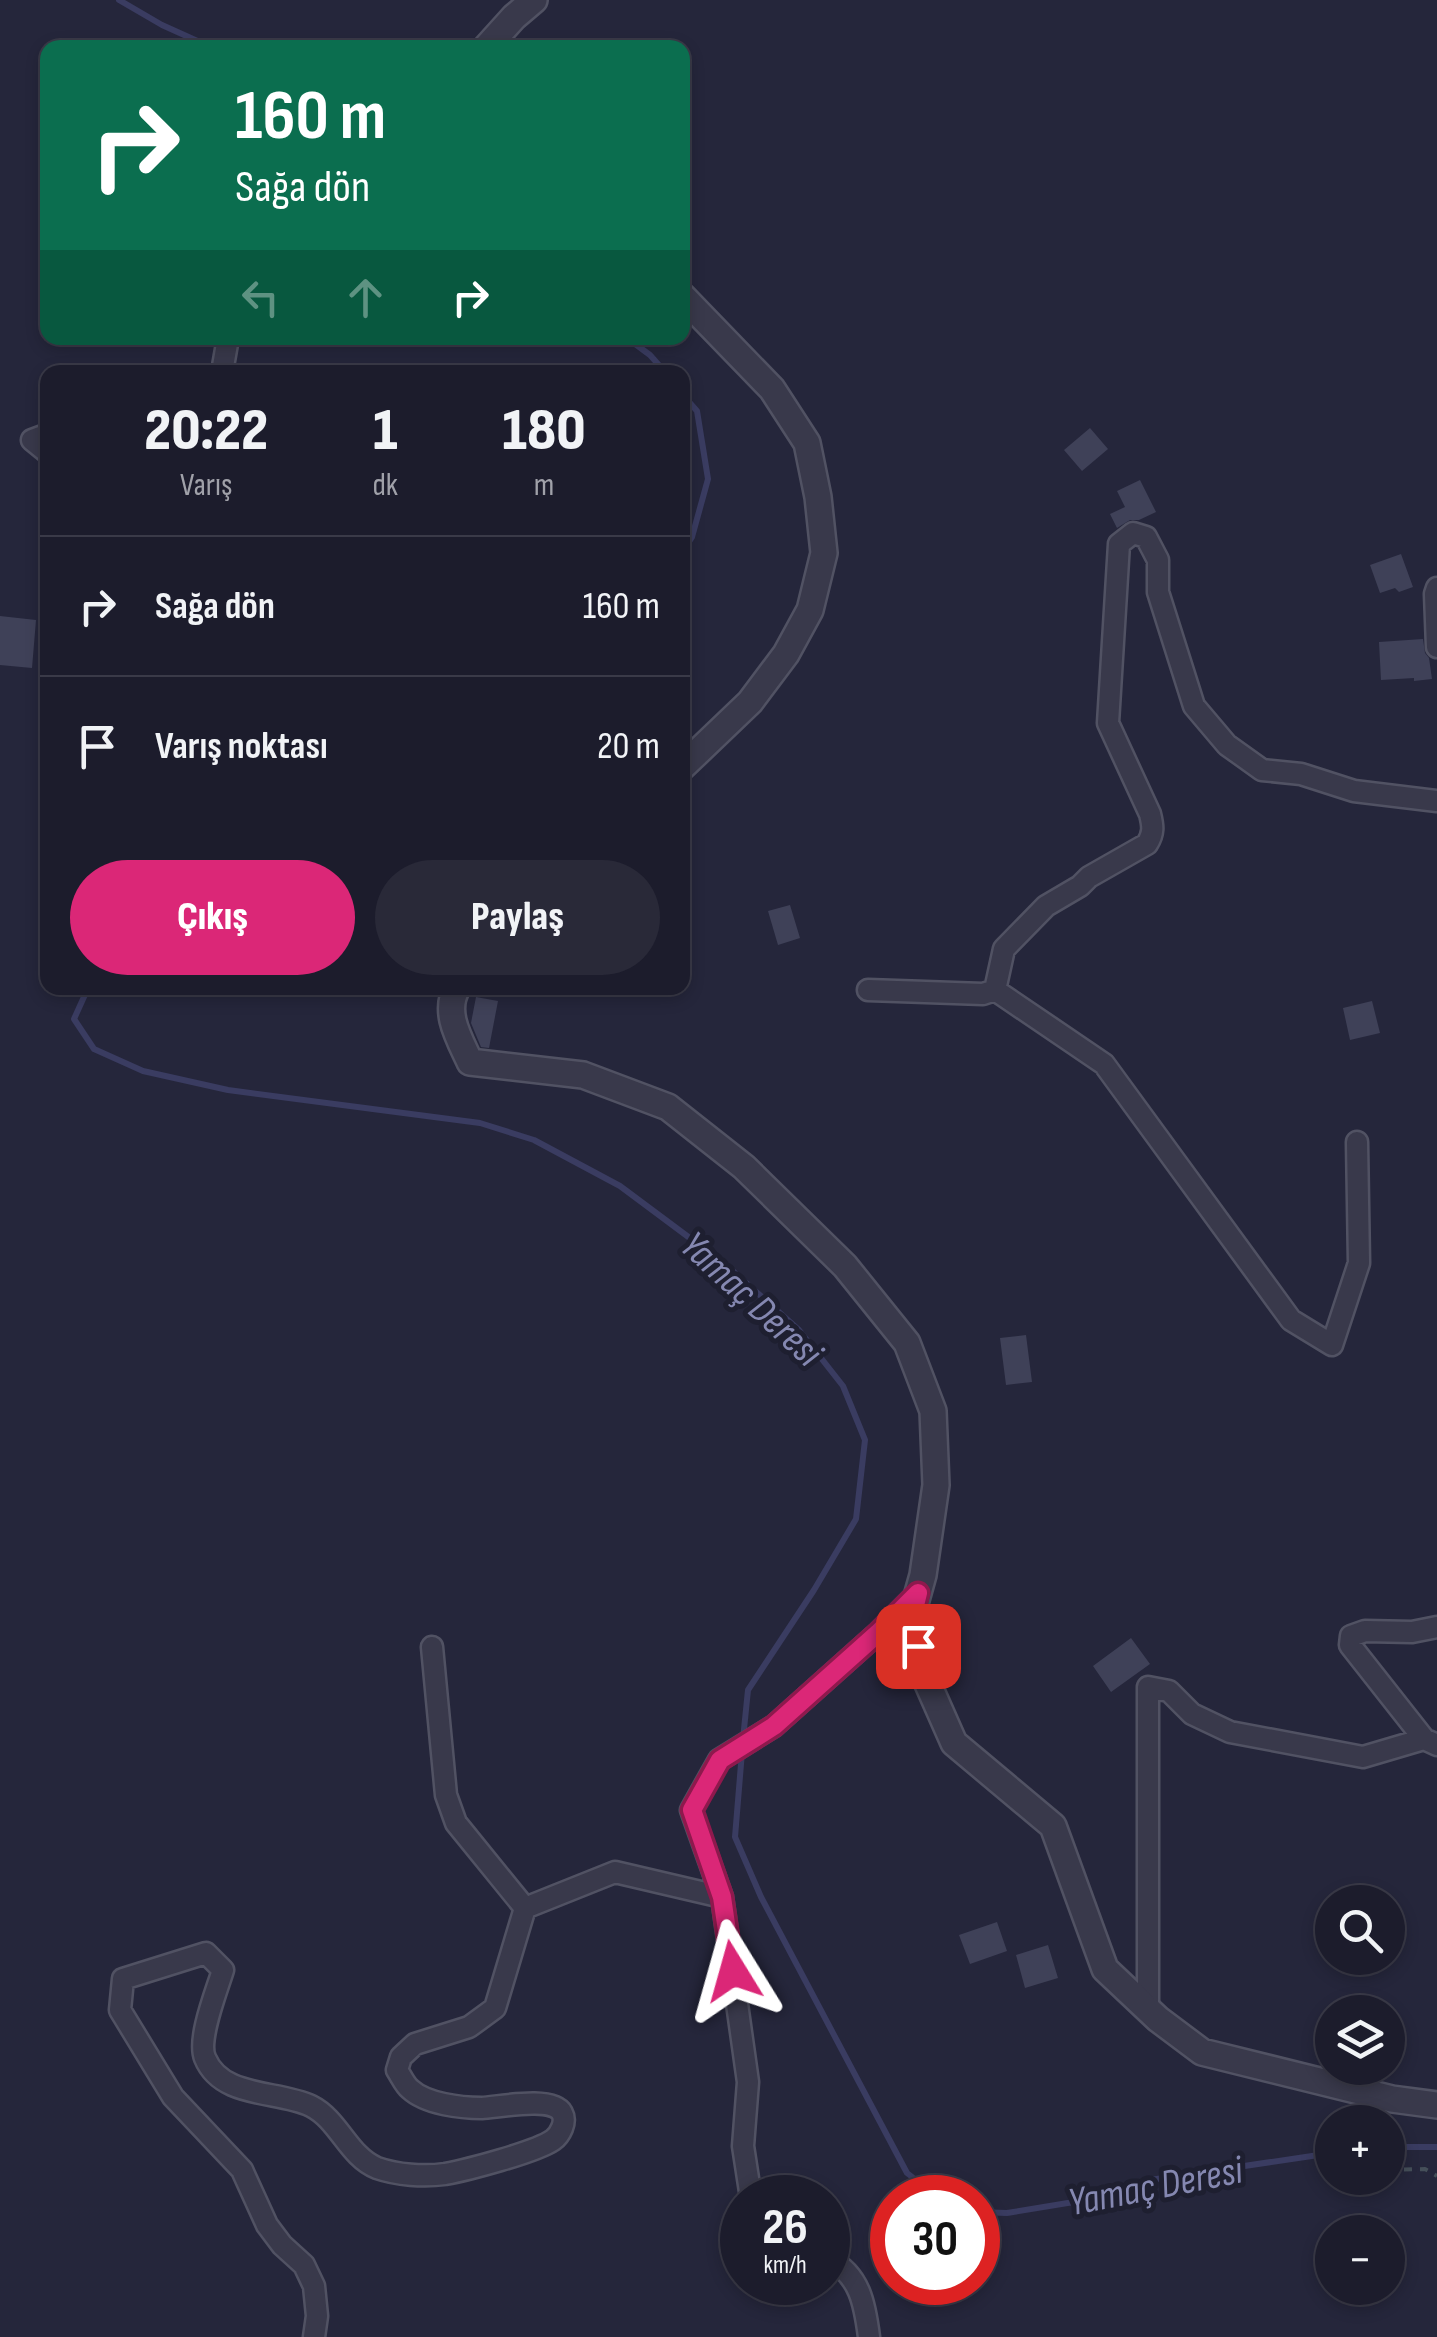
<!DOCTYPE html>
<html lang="tr">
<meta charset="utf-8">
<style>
body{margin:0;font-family:"Sofia Sans Condensed",sans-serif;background:#292938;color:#f1f3f6;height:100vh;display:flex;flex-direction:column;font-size:38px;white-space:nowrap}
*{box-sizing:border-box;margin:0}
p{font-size:32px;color:#a0a1a9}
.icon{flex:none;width:55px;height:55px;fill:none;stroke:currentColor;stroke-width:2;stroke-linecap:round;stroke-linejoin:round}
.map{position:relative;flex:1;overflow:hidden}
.drawer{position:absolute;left:40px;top:365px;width:650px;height:630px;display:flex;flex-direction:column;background:#1c1c2c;border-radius:20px;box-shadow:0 5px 15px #0003,0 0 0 2px #3a3a48}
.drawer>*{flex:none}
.guide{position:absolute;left:40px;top:40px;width:650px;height:305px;border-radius:20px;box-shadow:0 5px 15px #0003,0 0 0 2px #3a3a48;background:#0b6e4f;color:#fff;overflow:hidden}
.buttons{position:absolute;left:1315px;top:1885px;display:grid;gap:20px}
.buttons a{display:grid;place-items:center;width:90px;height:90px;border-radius:50%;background:#1c1c2c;box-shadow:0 5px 15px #0003,0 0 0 2px #3a3a48;font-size:50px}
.speed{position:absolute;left:720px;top:2175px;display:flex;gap:20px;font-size:50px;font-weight:700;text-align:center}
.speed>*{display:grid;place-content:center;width:130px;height:130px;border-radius:50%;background:#1c1c2c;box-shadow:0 5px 15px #0003,0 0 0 2px #3a3a48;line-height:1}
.speed small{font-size:25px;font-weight:400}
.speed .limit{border:15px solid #d22;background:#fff;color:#111}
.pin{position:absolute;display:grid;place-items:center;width:85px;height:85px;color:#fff;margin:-42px;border-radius:20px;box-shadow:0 5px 15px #0006}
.me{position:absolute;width:110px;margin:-55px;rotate:352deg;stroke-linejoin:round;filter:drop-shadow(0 0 8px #0008)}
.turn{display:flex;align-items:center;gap:35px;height:210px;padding:0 30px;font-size:45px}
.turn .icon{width:130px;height:130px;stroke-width:2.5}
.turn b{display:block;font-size:70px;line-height:85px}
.lanes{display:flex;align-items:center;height:95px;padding:0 30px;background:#0003;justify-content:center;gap:50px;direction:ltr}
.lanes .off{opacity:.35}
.eta{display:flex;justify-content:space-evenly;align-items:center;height:170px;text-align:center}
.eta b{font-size:60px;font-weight:800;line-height:70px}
.primary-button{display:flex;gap:20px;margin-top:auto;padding:20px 30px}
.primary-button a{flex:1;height:115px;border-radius:60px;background:#db2777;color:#fff;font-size:40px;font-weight:800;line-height:115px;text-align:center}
.primary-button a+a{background:#292938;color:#f1f3f6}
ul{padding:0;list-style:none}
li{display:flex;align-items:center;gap:30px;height:140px;padding:0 30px;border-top:2px solid #3a3a48}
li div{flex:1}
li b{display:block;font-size:38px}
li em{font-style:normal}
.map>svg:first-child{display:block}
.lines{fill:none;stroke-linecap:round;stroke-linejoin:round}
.stream{stroke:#3a3c61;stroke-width:6}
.building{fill:#3f4158}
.minor-casing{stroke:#515263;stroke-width:25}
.tertiary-casing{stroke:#515263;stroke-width:30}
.path{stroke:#454f59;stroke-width:4;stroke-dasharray:8 8;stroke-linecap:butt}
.minor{stroke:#39394b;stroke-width:20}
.tertiary{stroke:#39394b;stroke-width:25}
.route-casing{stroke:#8e194d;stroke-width:25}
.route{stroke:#db2777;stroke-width:18}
.labels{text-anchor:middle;stroke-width:10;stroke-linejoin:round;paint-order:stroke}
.water-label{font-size:40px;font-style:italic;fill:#8588b1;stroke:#1e1f30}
</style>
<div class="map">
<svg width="1437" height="2337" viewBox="0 0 1437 2337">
<rect width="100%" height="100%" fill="#25263b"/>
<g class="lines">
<path class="stream" d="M 119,0 L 162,25 L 213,48
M 627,338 L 650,355 L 665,372
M 682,394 L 697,411 L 708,479 L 692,537 L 682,552
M 88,988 L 74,1019 L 94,1049 L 143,1071 L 228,1090 L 480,1123 L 534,1140 L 620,1186 L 726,1265 L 799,1330 L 843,1386 L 865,1440 L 856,1519 L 814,1590 L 748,1690 L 743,1739
M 742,1752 L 735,1837 L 761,1897 L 907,2173 L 939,2198
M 1388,2147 L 1437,2147
M 978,2212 L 1007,2213 L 1086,2200 L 1150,2180 L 1332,2153"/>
</g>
<path class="building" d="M 1090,428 L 1108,449 L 1082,471 L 1064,450 Z
M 1140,480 L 1156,512 L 1139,520 L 1130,520 L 1117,528 L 1110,514 L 1125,507 L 1117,491 Z
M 1401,554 L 1413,587 L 1399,592 L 1395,588 L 1380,593 L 1370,565 Z
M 0,616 L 36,620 L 32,668 L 0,665 Z
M 1423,639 L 1425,653 L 1429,658 L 1432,679 L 1414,681 L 1414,678 L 1381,680 L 1379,642 Z
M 790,905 L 800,938 L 778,945 L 768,911 Z
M 476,997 L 498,1001 L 489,1048 L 481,1047 L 471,1023 Z
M 1372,1001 L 1380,1033 L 1350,1040 L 1343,1008 Z
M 1026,1335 L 1032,1382 L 1006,1385 L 1000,1338 Z
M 1131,1638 L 1150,1664 L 1111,1692 L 1093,1666 Z
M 997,1922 L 1007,1951 L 970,1964 L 959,1935 Z
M 1048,1945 L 1058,1978 L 1025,1988 L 1016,1955 Z"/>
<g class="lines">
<g class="minor-casing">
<path id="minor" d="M 222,372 L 228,338
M 48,434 L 32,440 L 48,453
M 1437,588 L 1435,594 L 1437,647
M 868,990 L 983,994 L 995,990 L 1104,1064 L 1291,1320 L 1332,1345 L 1359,1263 L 1357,1142
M 995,990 L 1004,949 L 1046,906 L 1080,886 L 1089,877 L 1147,844 C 1154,833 1153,826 1150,814 L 1108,723 L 1119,544 L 1133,533 L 1146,537 L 1158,560 L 1158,592 L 1194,706 L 1227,745 L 1262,770 L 1301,774 L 1354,791 L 1437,801
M 1437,1627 L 1412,1632 L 1365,1631 L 1351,1636 L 1350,1645 L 1424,1739 L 1437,1745
M 432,1647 L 446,1795 L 456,1823 L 525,1908
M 525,1908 L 615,1872 L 722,1897
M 1148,2009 L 1148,1687 L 1169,1691 L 1192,1714 L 1230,1732 L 1363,1757 L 1424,1739
M 751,2198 L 743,2146 L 748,2082 L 722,1897 L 691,1810 L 719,1760 L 774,1726 L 878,1633 L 918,1593
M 742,2222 C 737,2236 734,2249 738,2265 L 742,2268
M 828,2259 C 860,2274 865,2305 869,2337
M 314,2337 L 317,2316 L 314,2286 L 304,2265 L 282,2245 L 267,2225 L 242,2170 L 173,2097 L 120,2010 L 123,1979 L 206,1953 L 223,1970 C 217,1990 197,2039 205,2058 C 222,2099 278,2090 311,2106 C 339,2120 348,2156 377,2168 C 397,2175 424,2177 445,2174 C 467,2170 536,2152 553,2140 C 560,2135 567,2122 562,2113 C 553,2096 499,2107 482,2108 C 461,2108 426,2104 410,2089 C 405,2085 401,2076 397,2070 L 401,2057 L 415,2044 L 469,2027 L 495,2008 L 525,1908"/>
</g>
<g class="tertiary-casing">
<path id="tertiary" d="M 486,48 L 514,17 L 534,0
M 682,296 L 772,389 L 807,443 L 818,497 L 824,553 L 810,610 L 786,654 L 750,702 L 682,767
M 457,988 C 443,1012 459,1038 470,1062 L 583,1075 L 668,1107 L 744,1167 L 845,1266 L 907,1343 L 933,1411 L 936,1485 L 923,1575 L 911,1618 L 924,1675 L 954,1743 L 1053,1826 L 1105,1969 L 1158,2019 L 1202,2052 L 1392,2099 L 1437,2105"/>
</g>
<path class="path" d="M 1388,2170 L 1425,2169 L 1437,2176"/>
<use href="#minor" class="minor"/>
<use href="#tertiary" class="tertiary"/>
</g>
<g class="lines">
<g class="route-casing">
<path id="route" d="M 733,1971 L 722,1897 L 692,1810 L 720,1760 L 774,1726 L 878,1633 L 918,1593 L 912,1618 L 918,1646"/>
</g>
<use href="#route" class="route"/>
</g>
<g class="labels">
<g class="water-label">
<text transform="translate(752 1298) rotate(43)" y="14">Yamaç Deresi</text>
<text transform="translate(1155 2185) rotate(-11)" y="14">Yamaç Deresi</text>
</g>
</g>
</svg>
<div class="buttons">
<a><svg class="icon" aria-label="search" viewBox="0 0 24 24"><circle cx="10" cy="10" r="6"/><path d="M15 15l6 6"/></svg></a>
<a><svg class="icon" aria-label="layers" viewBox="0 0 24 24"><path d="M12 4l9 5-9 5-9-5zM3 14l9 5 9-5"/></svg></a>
<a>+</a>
<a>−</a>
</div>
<div class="speed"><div>26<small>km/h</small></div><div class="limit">30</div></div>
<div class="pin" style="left:918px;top:1646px;background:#d93025"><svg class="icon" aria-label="arrive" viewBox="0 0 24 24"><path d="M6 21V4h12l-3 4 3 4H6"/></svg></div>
<svg class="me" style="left:733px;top:1971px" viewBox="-20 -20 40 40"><path d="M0-17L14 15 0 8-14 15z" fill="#db2777" stroke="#fff" stroke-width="4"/></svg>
<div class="guide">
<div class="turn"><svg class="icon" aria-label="right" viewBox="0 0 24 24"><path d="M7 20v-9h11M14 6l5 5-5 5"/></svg><div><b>160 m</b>Sağa dön</div></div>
<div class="lanes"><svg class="icon off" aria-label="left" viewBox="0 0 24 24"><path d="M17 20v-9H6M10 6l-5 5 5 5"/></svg><svg class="icon off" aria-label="ahead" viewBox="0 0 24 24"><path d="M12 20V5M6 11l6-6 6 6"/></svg><svg class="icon" aria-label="right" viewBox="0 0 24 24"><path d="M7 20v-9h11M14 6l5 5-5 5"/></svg></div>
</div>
<section class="drawer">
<div class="eta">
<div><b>20:22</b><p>Varış</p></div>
<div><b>1</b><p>dk</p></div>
<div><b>180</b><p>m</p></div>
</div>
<ul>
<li><svg class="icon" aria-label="right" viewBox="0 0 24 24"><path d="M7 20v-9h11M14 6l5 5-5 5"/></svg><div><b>Sağa dön</b></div><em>160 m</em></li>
<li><svg class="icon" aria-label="arrive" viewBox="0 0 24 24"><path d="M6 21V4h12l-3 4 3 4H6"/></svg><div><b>Varış noktası</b></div><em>20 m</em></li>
</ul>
<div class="primary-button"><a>Çıkış</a><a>Paylaş</a></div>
</section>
</div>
